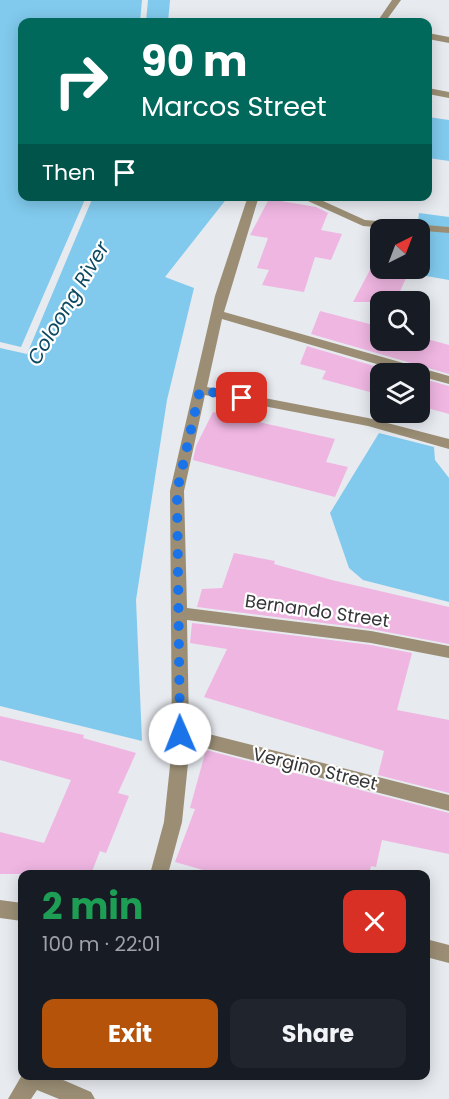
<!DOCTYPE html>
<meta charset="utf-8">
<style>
body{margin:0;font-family:Poppins,sans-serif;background:#20242c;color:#f1f3f6;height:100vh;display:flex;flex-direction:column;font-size:22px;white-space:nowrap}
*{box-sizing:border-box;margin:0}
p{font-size:20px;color:#9ea1a6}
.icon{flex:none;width:33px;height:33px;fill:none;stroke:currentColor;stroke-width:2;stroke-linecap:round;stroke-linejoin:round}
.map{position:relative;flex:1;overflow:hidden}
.sheet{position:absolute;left:18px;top:870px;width:412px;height:210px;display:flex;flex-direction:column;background:#171b24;border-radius:12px;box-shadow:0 3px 15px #0003}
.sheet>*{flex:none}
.hud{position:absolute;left:18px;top:18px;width:414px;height:183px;border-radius:12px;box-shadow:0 3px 15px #0003;background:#00695c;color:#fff;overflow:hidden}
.needle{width:39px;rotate:42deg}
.tools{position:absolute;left:370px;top:219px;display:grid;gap:12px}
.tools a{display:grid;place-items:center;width:60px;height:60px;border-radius:12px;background:#171b24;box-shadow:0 3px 15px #0003;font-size:30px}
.pin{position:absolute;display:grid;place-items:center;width:51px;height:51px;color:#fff;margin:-26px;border-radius:12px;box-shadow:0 3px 9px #0006}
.me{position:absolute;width:66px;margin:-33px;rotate:359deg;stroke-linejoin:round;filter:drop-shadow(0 0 4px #0008)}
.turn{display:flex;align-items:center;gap:21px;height:126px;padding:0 24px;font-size:27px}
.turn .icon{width:78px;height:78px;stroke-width:2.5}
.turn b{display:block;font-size:42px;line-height:51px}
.then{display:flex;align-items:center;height:57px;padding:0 24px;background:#0003;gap:12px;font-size:22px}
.round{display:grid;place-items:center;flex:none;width:63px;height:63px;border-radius:12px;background:#20242c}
.overview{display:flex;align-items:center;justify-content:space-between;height:102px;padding:0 24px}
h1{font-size:36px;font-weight:700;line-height:45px;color:#1e9e55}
.action{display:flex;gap:12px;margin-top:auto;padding:12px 24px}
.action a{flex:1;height:69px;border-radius:12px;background:#b45309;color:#fff;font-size:24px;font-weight:700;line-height:69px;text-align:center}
.action a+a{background:#20242c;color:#f1f3f6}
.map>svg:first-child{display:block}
.water{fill:#81caed}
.building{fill:#efb6e2}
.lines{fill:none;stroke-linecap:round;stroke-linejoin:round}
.minor{fill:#9b8e75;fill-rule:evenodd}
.route{stroke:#1a73e8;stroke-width:10;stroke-dasharray:0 18}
.labels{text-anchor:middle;stroke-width:4.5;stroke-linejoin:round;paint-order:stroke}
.street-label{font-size:18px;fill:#353638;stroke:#fff}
.water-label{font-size:20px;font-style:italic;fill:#0c4961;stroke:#fff}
</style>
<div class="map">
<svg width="449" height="1099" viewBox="0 0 449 1099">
<rect width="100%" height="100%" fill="#e7eaef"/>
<path class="water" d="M 0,0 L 142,0 L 140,22 L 22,22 L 22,196 L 86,197 L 21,347 L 0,342 Z
M 148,0 L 170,0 L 168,22 L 146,22 Z
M 428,117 L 449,120 L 449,161 L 428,158 Z
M 93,197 L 228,197 L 165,277 L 194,288 L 167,400 L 136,600 L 142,741 L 0,706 L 0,348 L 27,354 Z
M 419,213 L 449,217 L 449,280 L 386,269 L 420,268 L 420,230 L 390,229 L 418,221 Z
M 379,433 L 434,447 L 435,460 L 449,478 L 449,602 L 363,580 L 349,568 L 330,513 Z"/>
<path class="building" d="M 269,199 L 316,207 L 328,213 L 321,230 L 342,234 L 331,260 L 315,257 L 304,292 L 262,285 L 269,270 L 257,268 L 268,238 L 250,235 Z
M 371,268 L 407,276 L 395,302 L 353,302 Z
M 320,311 L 381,327 L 381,340 L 420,340 L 420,337 L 449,345 L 449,374 L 311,334 Z
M 307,346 L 401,374 L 381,374 L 381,395 L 322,379 L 326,371 L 300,364 Z
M 420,378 L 449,386 L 449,414 L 420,406 Z
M 213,412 L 335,439 L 326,462 L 348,467 L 335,497 L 193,460 L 196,446 Z
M 234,553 L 275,561 L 274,564 L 332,580 L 449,607 L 449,644 L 371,629 L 197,607 L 202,589 L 222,588 Z
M 192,623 L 371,645 L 412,653 L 397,710 L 449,720 L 449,793 L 378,775 L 384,751 L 204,697 L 227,649 L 190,643 Z
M 0,716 L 84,735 L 83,738 L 136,753 L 118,793 L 129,796 L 106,853 L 100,851 L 91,874 L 0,874 L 0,832 L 44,843 L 71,780 L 0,760 Z
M 206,750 L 449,813 L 449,854 L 382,840 L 376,867 L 371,866 L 369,874 L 217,874 L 175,862 L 195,809 L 190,808 Z"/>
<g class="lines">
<path class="minor" d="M 392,0 L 401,0 L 385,22 L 377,22 Z
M 428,33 L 449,37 L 449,43 L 428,39 Z
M 428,88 L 449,92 L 449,98 L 428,94 Z
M 248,196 L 259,196 L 224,312 L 449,376 L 449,384 L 420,376 L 420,374 L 411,374 L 222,319 L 207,387 L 368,418 L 449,439 L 449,449 L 368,426 L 205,395 L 184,491 L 187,608 L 371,631 L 449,646 L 449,658 L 371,643 L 187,620 L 189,729 L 449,795 L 449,811 L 190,744 L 182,822 L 168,874 L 150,874 L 164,822 L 172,747 L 170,491 L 215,296 Z
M 297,196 L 312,196 L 365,220 L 449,227 L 449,233 L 363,226 Z
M 0,900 L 22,903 L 22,921 L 0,918 Z
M 426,939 L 449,945 L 449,963 L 426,957 Z
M 22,1075 L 54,1076 L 91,1092 L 95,1099 L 59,1099 L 37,1090 L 31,1099 L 8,1099 Z"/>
</g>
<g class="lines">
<path class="route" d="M 180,734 L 177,491 L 200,390 L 242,398"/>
</g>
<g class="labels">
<g class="street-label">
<text transform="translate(317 611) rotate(8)" y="6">Bernando Street</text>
<text transform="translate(315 769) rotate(14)" y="6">Vergino Street</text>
</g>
<g class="water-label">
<text transform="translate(68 303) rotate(-59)" y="7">Coloong River</text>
</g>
</g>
</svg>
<div class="tools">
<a><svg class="needle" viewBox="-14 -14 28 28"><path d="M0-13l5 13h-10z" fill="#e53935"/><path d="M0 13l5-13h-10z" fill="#9ea1a6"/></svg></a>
<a><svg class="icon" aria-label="search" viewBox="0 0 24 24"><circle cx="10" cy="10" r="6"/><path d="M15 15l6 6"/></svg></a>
<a><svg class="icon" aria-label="layers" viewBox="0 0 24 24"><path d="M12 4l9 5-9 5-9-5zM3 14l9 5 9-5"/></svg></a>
</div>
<div class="pin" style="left:242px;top:398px;background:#d93025"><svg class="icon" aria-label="arrive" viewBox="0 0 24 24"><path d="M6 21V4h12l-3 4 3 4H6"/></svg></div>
<svg class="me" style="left:180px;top:734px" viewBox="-20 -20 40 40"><circle r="19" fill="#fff"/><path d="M0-13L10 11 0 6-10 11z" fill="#1a73e8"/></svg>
<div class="hud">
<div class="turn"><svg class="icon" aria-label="right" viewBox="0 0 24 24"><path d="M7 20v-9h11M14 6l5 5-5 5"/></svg><div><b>90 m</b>Marcos Street</div></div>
<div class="then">Then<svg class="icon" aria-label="arrive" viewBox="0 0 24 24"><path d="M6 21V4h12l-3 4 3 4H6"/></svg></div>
</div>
<section class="sheet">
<div class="overview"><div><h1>2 min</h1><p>100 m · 22:01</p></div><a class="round" style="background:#d93025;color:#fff"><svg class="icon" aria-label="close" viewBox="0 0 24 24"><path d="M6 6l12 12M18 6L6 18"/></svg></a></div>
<div class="action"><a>Exit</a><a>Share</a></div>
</section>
</div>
